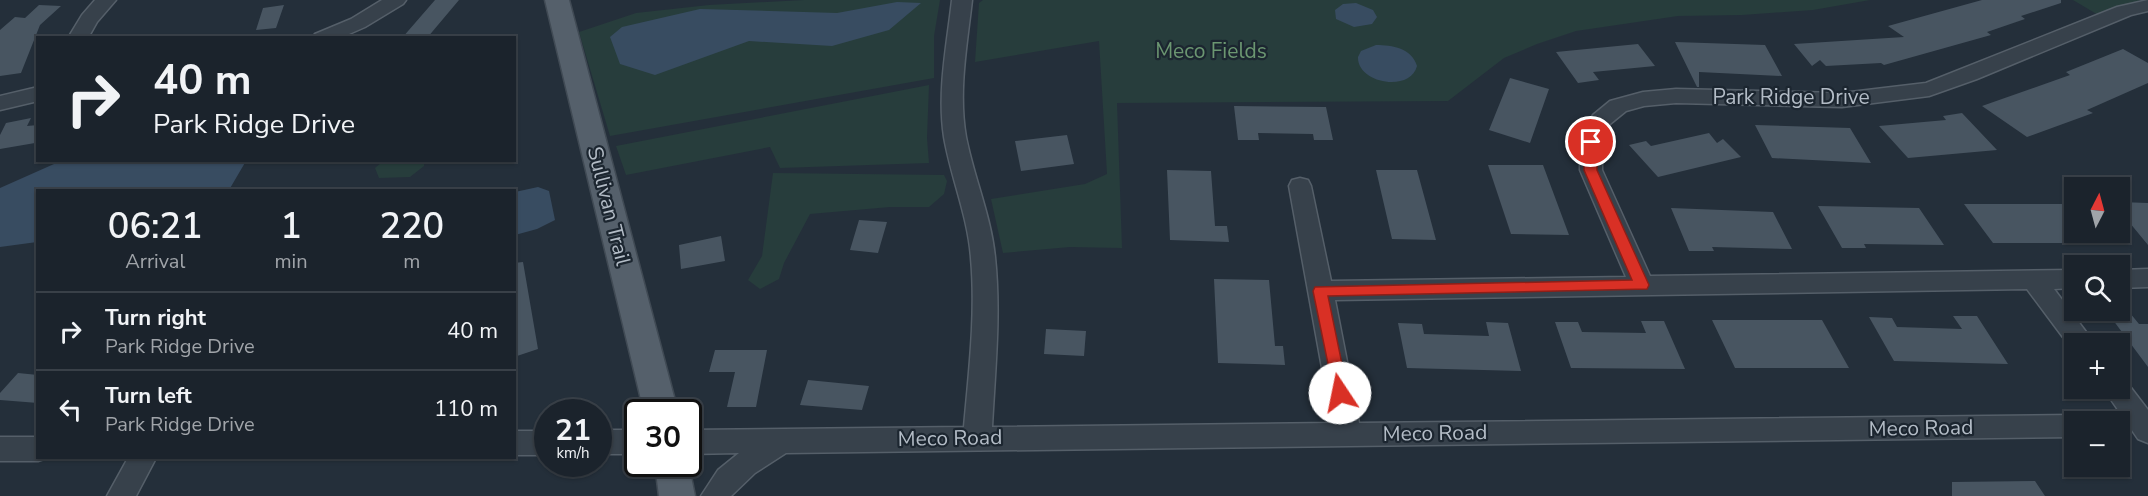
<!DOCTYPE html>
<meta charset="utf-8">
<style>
body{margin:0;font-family:"Nunito Sans",sans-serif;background:#282f38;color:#f1f3f6;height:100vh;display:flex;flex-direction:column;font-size:22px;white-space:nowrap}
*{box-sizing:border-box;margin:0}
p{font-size:20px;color:#a0a4a9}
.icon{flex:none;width:33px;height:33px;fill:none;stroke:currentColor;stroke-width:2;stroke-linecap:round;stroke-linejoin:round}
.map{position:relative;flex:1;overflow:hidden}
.details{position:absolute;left:36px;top:189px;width:480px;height:270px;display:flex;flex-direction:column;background:#1b232c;border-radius:0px;box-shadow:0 2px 4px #0004,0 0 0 2px #394048}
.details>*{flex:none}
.top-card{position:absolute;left:36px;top:36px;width:480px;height:126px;border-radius:0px;box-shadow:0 2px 4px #0004,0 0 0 2px #394048;background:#1b232c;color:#f1f3f6;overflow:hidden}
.needle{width:39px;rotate:6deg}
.buttons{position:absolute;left:2064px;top:177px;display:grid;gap:12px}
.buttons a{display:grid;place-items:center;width:66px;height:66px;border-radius:0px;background:#1b232c;box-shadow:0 2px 4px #0004,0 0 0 2px #394048;font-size:30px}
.speed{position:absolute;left:534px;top:399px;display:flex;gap:12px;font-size:30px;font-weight:700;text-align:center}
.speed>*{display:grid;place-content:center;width:78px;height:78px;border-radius:50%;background:#1b232c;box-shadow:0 2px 4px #0004,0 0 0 2px #394048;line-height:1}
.speed small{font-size:15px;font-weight:400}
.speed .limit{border:3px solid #111;border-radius:9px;background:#fff;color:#111}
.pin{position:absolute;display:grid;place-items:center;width:51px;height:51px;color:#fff;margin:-26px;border:3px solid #fff;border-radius:50%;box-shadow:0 2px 6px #0007}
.me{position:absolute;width:66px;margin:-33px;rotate:349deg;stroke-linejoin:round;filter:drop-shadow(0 0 4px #0008)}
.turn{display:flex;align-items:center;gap:21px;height:126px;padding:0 18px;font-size:27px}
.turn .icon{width:78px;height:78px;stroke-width:2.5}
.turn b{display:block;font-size:42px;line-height:51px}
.eta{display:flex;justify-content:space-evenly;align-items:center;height:102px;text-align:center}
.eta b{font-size:36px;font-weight:600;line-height:42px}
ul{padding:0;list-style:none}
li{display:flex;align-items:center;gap:18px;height:78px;padding:0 18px;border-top:2px solid #394048}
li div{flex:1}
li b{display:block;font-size:22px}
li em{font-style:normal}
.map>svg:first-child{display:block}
.green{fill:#273d3c}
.water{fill:#384c61}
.building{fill:#485561}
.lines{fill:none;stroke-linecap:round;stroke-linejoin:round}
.minor-casing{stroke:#555f69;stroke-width:3}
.major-casing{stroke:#404a54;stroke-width:3}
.minor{fill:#37414b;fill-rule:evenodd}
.major{fill:#55606b;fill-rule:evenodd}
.route{fill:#d93025;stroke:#8d1f18;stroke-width:1.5}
.labels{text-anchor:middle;stroke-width:4.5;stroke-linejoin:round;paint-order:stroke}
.park-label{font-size:21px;fill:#6b9671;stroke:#1c2630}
.street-label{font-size:21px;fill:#b3bcc6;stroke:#1c2630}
</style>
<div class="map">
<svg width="2148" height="496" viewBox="0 0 2148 496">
<rect width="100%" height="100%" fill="#242f3a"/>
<path class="green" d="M 804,0 L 940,0 L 934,36 L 934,78 L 610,136 L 579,32 L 636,13 L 709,5 Z
M 983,0 L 1870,0 L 1813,10 L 1742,15 L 1678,16 L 1576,31 L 1537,44 L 1504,58 L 1448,101 L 1117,103 L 1122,248 L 1070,247 L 1003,253 L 991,199 L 1085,184 L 1107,174 L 1099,41 L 975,62 L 979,3 Z
M 2073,0 L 2138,0 L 2145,5 L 2105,19 Z
M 929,85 L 927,138 L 929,163 L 780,168 L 770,147 L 626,175 L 616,146 Z
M 383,161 L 424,161 L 424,166 L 410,177 L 379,178 L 375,168 Z
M 773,173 L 944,175 L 947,181 L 944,194 L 929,207 L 890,207 L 810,214 L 784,263 L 779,279 L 760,289 L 748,280 L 762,256 Z"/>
<path class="water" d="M 897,2 L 921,3 L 889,30 L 832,46 L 749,41 L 655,75 L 620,64 L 610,37 L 622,27 L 700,9 L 837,13 Z
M 1356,3 L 1373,10 L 1377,17 L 1372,24 L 1354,27 L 1336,19 L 1335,10 L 1343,4 Z
M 1376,45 C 1392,45 1412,48 1417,66 C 1410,93 1357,83 1358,57 L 1361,51 Z
M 68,160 L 246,160 L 246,161 L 229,190 L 38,190 L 37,242 L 0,247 L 0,188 L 54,164 Z
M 538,187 L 549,191 L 555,220 L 537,229 L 515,235 L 515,192 Z"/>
<path class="building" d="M 435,0 L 459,0 L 427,38 L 402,38 Z
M 1982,0 L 2061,0 L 2061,3 L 2021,16 L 2025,19 L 1987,32 L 1991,35 L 1884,65 L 1881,63 L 1826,66 L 1820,60 L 1812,66 L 1794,44 L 1904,37 L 1888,26 Z
M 39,5 L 61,6 L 40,25 L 21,73 L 0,76 L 0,30 L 15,17 L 25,18 Z
M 284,5 L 276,28 L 256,30 L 263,8 Z
M 1675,42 L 1765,45 L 1782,76 L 1699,72 L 1699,87 L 1697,87 Z
M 1638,44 L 1655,66 L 1593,72 L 1599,80 L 1578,83 L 1556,52 Z
M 2123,49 L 2148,63 L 2148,83 L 2087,110 L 2093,113 L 2027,137 L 1982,106 L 2070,75 L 2066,72 Z
M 1510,78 L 1549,89 L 1530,143 L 1489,130 Z
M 1234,106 L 1326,107 L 1333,140 L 1314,140 L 1313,134 L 1258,133 L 1259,140 L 1238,140 Z
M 1962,113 L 1997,150 L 1908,158 L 1879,126 L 1946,120 L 1943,116 Z
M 31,118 L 27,126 L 38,125 L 35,143 L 0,149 L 0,135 L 6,123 Z
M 1755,125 L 1850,128 L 1871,163 L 1772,158 Z
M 1709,133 L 1717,143 L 1723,139 L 1741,157 L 1658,177 L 1629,145 L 1646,141 L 1651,146 Z
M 1067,135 L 1074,164 L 1021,171 L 1015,141 Z
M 1488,165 L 1543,165 L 1569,235 L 1511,234 Z
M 1167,170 L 1211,171 L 1215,226 L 1227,226 L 1229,242 L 1170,240 Z
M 1376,170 L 1417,170 L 1436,240 L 1392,239 Z
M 2120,202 L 2148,203 L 2148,245 L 2120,211 Z
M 1964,204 L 2064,204 L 2074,217 L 2074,243 L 1993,243 Z
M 1818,206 L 1919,208 L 1944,245 L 1864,244 L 1866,248 L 1842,248 Z
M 1671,208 L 1773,212 L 1792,249 L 1712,247 L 1714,251 L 1689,251 Z
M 859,220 L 887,222 L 878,253 L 850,250 Z
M 721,236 L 725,261 L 681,269 L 679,245 Z
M 523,262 L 538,349 L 514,357 L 514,263 Z
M 1214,279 L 1269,280 L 1275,346 L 1283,346 L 1285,365 L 1218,363 Z
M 2107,312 L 2130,313 L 2139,324 L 2148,324 L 2148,367 Z
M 1953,316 L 1977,316 L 2008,364 L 1894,361 L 1869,317 L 1892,318 L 1897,327 L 1962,329 Z
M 1712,320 L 1822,320 L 1849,368 L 1735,368 Z
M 1641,321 L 1664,321 L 1685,369 L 1571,368 L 1555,322 L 1578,322 L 1582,332 L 1646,333 Z
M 1486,322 L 1508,323 L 1521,371 L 1407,368 L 1398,323 L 1422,324 L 1424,334 L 1489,336 Z
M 1046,329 L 1086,331 L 1084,356 L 1044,354 Z
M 715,350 L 767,350 L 756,407 L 727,407 L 735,372 L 709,372 Z
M 18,373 L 38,375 L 38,403 L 0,400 L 0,393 Z
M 808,380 L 869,386 L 862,410 L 800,405 Z
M 2035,481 L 2045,496 L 1952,496 L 1952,482 Z"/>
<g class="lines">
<g class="minor-casing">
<path id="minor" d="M 95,0 L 116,0 L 97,22 L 88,38 L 68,38 L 82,15 Z
M 382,0 L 406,0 L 403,4 L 365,27 L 340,38 L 312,38 L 315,34 L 351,19 Z
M 952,0 L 972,0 C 967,45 958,92 966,137 C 974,178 991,216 995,257 C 1001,314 995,370 992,427 L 1332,423 L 1289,186 L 1292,180 L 1300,178 L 1308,180 L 1311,186 L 1331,281 L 1626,277 L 1580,170 L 1580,142 L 1593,115 L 1610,101 L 1643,92 L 1676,89 L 1842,93 L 1926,83 L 2117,7 L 2148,0 L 2148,11 L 2131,15 L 1977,79 L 1929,96 L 1842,107 L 1676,103 L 1644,106 L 1626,111 L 1610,124 L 1602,142 L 1602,170 L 1650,276 L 2074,270 L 2074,288 L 2054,289 L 2095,344 L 2074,344 L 2074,352 L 2027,289 L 1335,300 L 1359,423 L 2074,415 L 2084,418 L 2085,422 L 2074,422 L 2074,437 L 786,453 L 755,473 L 731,496 L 701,496 L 718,470 L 739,453 L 688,454 L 688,430 L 964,427 C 969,371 976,314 971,258 C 968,216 951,178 944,137 C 937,91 947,45 952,0 Z
M 38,87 L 38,101 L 0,110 L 0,96 Z
M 2148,269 L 2148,287 L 2120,288 L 2120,270 Z
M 2120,378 L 2125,380 L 2148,410 L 2148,443 L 2138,439 L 2103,388 L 2120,388 Z
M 598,430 L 638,430 L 638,454 L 598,454 Z
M 514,431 L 548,431 L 548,455 L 514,455 Z
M 0,437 L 38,437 L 38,458 L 47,458 L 38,461 L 0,461 Z
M 128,458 L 156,458 L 136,496 L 107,496 Z"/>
</g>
<g class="major-casing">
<path id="major" d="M 545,0 L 569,0 L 678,412 L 644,412 Z
M 688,462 L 695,496 L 659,496 L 655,464 Z"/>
</g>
<use href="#minor" class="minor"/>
<use href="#major" class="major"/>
</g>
<path class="route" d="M 1591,138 L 1597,142 L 1597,170 L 1649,285 L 1647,289 L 1328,296 L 1348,393 L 1345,398 L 1340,400 L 1335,398 L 1313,291 L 1315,287 L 1632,280 L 1584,170 L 1584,142 Z"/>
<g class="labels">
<g class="park-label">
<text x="1211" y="58">Meco Fields</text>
</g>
<g class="street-label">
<text x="1791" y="104">Park Ridge Drive</text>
<text transform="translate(609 206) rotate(76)" y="7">Sullivan Trail</text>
<text transform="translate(1921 428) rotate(-1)" y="7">Meco Road</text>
<text transform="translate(1435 433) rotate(-1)" y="7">Meco Road</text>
<text transform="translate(950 438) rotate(-1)" y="7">Meco Road</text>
</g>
</g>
</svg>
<div class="buttons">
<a><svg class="needle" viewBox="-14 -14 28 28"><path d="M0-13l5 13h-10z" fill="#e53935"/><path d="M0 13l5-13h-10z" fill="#a0a4a9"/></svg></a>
<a><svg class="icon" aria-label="search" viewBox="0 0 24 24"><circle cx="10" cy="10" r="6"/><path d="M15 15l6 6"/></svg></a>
<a>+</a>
<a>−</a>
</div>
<div class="speed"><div>21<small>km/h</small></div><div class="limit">30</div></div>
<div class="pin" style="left:1591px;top:142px;background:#d93025"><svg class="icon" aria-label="arrive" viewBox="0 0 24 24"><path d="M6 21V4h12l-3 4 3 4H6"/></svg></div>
<svg class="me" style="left:1340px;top:393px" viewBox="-20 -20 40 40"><circle r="19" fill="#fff"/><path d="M0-13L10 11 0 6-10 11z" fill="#d93025"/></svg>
<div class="top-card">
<div class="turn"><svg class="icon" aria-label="right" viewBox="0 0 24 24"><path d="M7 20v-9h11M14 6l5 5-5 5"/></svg><div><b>40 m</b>Park Ridge Drive</div></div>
</div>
<section class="details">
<div class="eta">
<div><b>06:21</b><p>Arrival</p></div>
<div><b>1</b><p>min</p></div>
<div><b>220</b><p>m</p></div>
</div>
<ul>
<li><svg class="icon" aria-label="right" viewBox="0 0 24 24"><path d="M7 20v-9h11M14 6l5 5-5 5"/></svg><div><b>Turn right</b><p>Park Ridge Drive</p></div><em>40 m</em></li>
<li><svg class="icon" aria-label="left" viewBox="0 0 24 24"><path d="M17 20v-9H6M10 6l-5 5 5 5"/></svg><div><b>Turn left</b><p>Park Ridge Drive</p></div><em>110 m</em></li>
</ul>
</section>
</div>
